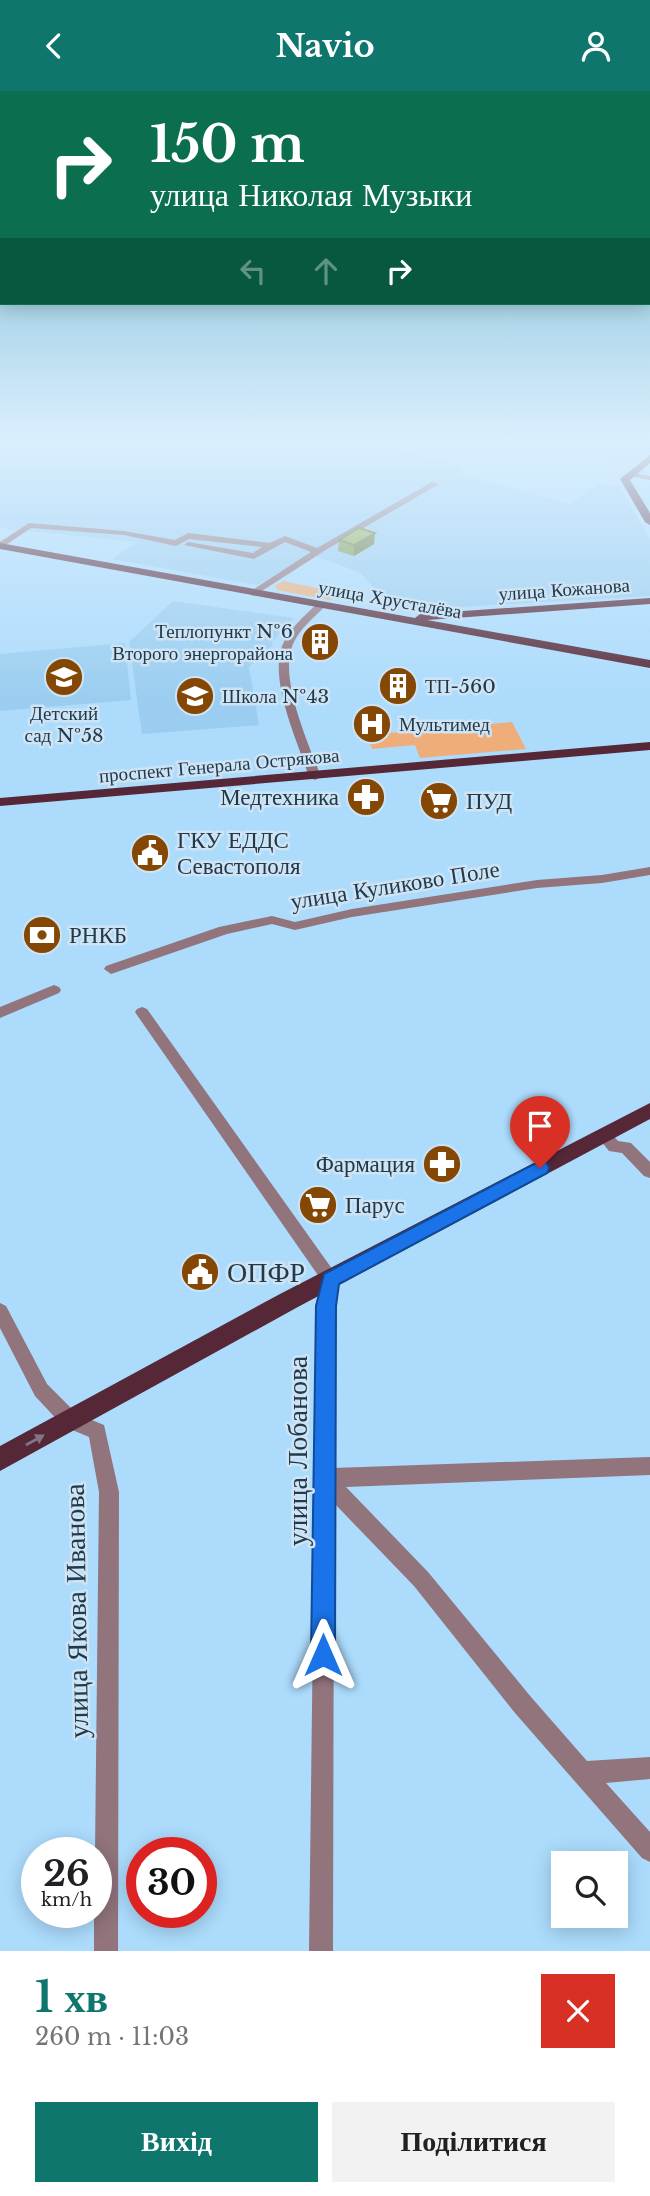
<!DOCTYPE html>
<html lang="uk">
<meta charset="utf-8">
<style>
body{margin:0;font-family:"Libre Baskerville",serif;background:#f2f2f2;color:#202124;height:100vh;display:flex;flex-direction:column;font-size:26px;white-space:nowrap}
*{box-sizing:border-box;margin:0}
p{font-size:23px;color:#757577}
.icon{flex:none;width:38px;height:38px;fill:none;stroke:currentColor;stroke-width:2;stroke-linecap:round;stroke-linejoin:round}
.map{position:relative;height:1860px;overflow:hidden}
.panel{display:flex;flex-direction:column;background:#fff;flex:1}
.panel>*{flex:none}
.banner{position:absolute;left:0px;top:0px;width:651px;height:214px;box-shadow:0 4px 18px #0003;background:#0b6e4f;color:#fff;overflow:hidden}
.tools{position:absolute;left:551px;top:1760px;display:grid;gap:14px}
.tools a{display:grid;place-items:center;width:77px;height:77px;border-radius:0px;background:#fff;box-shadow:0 4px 18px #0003;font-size:35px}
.speed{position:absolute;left:21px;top:1746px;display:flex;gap:14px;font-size:35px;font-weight:700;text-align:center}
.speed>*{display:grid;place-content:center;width:91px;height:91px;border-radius:50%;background:#fff;box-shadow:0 4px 18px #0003;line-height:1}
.speed small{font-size:18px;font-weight:400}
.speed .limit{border:10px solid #d22;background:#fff;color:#111}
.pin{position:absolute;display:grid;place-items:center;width:60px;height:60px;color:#fff;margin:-72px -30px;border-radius:50% 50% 50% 0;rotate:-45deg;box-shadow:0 0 7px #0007}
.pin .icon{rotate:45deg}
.me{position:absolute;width:77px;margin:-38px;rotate:0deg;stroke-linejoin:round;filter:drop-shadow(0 0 5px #0008)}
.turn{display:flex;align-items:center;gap:24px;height:147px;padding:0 35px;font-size:32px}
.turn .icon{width:91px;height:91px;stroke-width:2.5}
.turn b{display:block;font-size:49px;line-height:60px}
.lanes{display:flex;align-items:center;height:66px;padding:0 35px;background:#0003;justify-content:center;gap:35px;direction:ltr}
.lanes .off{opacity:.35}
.round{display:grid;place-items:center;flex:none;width:74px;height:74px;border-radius:0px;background:#f2f2f2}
.headline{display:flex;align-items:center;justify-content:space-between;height:119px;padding:0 35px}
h1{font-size:42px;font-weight:800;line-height:52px;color:#0f766e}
.cta{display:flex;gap:14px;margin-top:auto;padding:14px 35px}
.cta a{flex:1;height:80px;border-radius:0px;background:#0f766e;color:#fff;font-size:28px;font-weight:800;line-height:80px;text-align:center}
.cta a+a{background:#f2f2f2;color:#202124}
header{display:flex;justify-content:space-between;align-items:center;height:91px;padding:0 35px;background:#0f766e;color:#fff;font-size:32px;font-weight:800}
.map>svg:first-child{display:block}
.built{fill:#9acdf0}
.green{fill:#efae79}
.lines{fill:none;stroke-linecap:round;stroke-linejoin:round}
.minor{fill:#91747c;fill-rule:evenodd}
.major{fill:#552737;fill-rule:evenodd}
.wall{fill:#84963e}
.shaded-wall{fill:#6b7a32}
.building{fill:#99ae48;stroke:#6b7a32;stroke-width:2}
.oneway{fill:#857383}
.route{fill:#1a73e8;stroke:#114b97;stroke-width:2}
.labels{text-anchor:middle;stroke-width:5;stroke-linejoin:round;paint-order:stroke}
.far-street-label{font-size:19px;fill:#213949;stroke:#cee4f5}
.far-poi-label{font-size:19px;fill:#213949;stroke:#cee4f5;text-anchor:start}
.poi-label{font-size:23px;fill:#213949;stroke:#cee4f5;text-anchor:start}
.street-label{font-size:23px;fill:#213949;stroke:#cee4f5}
.near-poi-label{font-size:28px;fill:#213949;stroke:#cee4f5;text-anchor:start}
.near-street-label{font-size:28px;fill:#213949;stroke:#cee4f5}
</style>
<header><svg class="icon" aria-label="back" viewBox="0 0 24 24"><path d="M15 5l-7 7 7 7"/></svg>Navio<svg class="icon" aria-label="person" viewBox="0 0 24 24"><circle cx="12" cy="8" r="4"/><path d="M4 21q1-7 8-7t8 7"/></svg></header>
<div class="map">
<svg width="650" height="1860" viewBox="0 0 650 1860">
<rect width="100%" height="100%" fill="#acdbfc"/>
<path class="built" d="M 0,350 L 373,350 L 463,377 L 455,382 L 570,413 L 600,392 L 620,397 L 650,448 L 650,505 L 421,518 L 387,512 L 361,482 L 310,463 L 258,494 L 112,468 L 137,451 L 0,437 Z
M 548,350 L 650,350 L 650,361 L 635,371 Z
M 173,510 L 294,527 L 271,552 L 273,554 L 249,576 L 259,634 L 142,643 L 129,551 Z
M 125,552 L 131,609 L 0,620 L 0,563 Z"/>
<path class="green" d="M 283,490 L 336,501 L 338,504 L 330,509 L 277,499 L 275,495 Z
M 512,631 L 526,658 L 420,667 L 415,654 L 372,658 L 367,644 Z"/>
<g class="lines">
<path class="minor" d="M 631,381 L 650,385 L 650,389 L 628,385 L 628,381 Z
M 432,391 L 439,393 L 329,457 L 254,505 L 251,504 L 251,500 L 311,461 L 285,451 L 254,468 L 184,454 L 188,451 L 253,462 L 262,456 L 189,448 L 176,455 L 124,444 L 31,437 L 0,458 L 0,451 L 29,432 L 124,440 L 175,449 L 188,442 L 270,452 L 285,445 L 317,457 Z
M 317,513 L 325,515 C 314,527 300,537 293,553 C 278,587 309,653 321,686 L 315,689 L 309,686 C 298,651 269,591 282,555 C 289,538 304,525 317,513 Z
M 650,776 L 650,784 L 602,792 L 537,797 L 352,826 L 295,839 L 272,833 L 227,843 L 111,883 L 104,878 L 106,875 L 219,836 L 272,825 L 295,831 L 352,818 L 537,789 L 602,784 Z
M 54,894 L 59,896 L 61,899 L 59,902 L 0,927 L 0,916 Z
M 142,916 L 147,918 L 340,1189 L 335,1215 L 334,1377 L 650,1366 L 650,1384 L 346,1396 L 428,1481 L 531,1606 L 587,1670 L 650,1666 L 650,1688 L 606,1692 L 650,1741 L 650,1771 L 642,1767 L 515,1622 L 414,1495 L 334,1412 L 333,1860 L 309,1860 L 317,1215 L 322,1190 L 137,924 L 135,921 L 137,918 Z
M 604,1038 L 609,1040 L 618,1050 L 631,1052 L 650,1071 L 650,1087 L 644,1085 L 622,1062 L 609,1060 L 596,1044 L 599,1040 Z
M 0,1212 L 6,1215 L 47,1293 L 77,1323 L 104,1334 L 119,1401 L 118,1860 L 94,1860 L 94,1822 L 96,1822 L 95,1762 L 99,1401 L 89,1346 L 63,1335 L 35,1305 L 0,1237 Z"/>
<path class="major" d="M 650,364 L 650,372 L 630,389 L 650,422 L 650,434 L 645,431 L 620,388 Z
M 0,452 L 415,527 L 420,523 L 650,507 L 650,513 L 427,529 L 650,569 L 650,577 L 0,458 Z
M 650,651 L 650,659 L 0,715 L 0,707 Z
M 650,1012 L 650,1028 L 296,1217 L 0,1380 L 0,1355 L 280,1203 Z"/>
</g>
<path class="wall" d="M 339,449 L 374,453 L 354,465 L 338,460 Z
M 329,543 L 329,547 L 323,557 L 311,555 L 311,551 Z"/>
<path class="shaded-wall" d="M 375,442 L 374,453 L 354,465 L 354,454 Z
M 329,543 L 329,547 L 323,557 L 323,553 Z"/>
<path class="building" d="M 359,437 L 375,442 L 354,454 L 339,449 Z
M 317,541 L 329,543 L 323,553 L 311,551 Z"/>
<defs><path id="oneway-solid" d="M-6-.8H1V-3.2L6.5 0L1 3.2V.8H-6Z" transform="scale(1.75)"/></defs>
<use class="oneway" href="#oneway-solid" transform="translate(35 1349) rotate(-29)"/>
<linearGradient id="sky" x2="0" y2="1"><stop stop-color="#60afc7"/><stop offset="0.57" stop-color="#daeffe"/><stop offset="1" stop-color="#daeffe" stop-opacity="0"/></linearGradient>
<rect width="650" height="610" fill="url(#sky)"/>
<path class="route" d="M 540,1070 L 547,1072 L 549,1077 L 547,1082 L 339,1193 L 336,1215 L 335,1564 L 332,1573 L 323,1576 L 314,1573 L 311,1564 L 316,1215 L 324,1183 Z"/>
<defs>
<g id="building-disc" transform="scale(2.0125)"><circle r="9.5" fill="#854804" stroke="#cee4f5"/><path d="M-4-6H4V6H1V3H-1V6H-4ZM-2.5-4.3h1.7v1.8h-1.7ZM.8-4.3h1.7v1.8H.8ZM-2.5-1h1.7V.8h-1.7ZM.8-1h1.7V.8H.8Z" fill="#fff"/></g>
<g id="school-disc" transform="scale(2.0125)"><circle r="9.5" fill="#854804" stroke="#cee4f5"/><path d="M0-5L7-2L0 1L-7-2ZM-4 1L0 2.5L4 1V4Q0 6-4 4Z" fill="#fff"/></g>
<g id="hospital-disc" transform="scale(2.0125)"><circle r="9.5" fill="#854804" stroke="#cee4f5"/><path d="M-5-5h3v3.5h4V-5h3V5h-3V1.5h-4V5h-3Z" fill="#fff"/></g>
<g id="pharmacy-disc" transform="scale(2.0125)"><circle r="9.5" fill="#854804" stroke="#cee4f5"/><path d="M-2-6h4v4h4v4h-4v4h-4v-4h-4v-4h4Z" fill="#fff"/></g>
<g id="supermarket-disc" transform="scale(2.0125)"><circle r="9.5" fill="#854804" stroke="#cee4f5"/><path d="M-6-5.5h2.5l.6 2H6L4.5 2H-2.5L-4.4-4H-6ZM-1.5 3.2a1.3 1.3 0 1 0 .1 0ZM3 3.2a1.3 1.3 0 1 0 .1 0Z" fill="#fff"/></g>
<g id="civic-disc" transform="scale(2.0125)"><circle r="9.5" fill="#854804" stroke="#cee4f5"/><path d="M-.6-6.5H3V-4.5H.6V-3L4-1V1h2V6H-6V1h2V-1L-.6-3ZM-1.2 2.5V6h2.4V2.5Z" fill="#fff"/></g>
<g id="bank-disc" transform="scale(2.0125)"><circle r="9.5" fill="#854804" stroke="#cee4f5"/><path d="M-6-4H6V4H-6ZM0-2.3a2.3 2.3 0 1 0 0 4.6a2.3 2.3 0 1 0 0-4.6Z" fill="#fff"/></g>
</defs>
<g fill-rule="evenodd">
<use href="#building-disc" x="320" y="551"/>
<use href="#school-disc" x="64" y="586"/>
<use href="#building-disc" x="398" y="595"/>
<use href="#school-disc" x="195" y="605"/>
<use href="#hospital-disc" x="372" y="633"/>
<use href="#pharmacy-disc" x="366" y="706"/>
<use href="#supermarket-disc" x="439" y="710"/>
<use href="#civic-disc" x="150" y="762"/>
<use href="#bank-disc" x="42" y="844"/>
<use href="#pharmacy-disc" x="442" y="1073"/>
<use href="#supermarket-disc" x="318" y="1114"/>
<use href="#civic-disc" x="200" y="1181"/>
</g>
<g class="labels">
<g class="far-street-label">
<text transform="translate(564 498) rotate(-4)" y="7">улица Кожанова</text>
<text transform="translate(390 508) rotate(10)" y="7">улица Хрусталёва</text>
<text transform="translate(219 674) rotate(-5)" y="7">проспект Генерала Острякова</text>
</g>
<g class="far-poi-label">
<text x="293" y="547" text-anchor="end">Теплопункт №6<tspan x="293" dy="22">Второго энергорайона</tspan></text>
<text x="425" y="602">ТП-560</text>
<text x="222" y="612">Школа №43</text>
<text x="64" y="629" text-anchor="middle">Детский<tspan x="64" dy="22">сад №58</tspan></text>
<text x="399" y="640">Мультимед</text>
</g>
<g class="poi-label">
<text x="339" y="714" text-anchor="end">Медтехника</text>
<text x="466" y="718">ПУД</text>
<text x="177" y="757">ГКУ ЕДДС<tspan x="177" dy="26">Севастополя</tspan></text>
<text x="69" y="852">РНКБ</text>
<text x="415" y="1081" text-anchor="end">Фармация</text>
<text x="345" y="1122">Парус</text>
</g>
<g class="street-label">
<text transform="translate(395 794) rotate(-9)" y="8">улица Куликово Поле</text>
</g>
<g class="near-poi-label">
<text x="227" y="1191">ОПФР</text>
</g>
<g class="near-street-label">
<text transform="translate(297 1360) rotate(-90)" y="10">улица Лобанова</text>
<text transform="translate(76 1520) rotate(-91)" y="10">улица Якова Иванова</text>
</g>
</g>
</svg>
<div class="tools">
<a><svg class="icon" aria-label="search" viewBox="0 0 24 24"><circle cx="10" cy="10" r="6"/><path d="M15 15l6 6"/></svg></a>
</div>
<div class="speed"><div>26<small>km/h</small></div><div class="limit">30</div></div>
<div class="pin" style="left:540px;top:1077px;background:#d93025"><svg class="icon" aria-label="arrive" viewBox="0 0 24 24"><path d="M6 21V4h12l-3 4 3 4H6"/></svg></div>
<svg class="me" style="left:323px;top:1564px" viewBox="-20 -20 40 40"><path d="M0-17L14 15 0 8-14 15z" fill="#1a73e8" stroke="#fff" stroke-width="4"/></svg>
<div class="banner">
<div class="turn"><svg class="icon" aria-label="right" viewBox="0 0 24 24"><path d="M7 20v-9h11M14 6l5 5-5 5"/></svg><div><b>150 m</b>улица Николая Музыки</div></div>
<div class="lanes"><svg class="icon off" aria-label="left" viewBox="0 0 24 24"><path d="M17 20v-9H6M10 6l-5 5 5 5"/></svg><svg class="icon off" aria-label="ahead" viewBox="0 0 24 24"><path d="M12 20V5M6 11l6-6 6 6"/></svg><svg class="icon" aria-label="right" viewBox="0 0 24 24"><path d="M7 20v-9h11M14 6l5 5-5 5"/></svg></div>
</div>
</div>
<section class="panel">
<div class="headline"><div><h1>1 хв</h1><p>260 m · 11:03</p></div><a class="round" style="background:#d93025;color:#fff"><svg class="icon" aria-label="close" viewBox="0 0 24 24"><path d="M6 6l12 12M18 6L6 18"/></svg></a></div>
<div class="cta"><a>Вихід</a><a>Поділитися</a></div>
</section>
